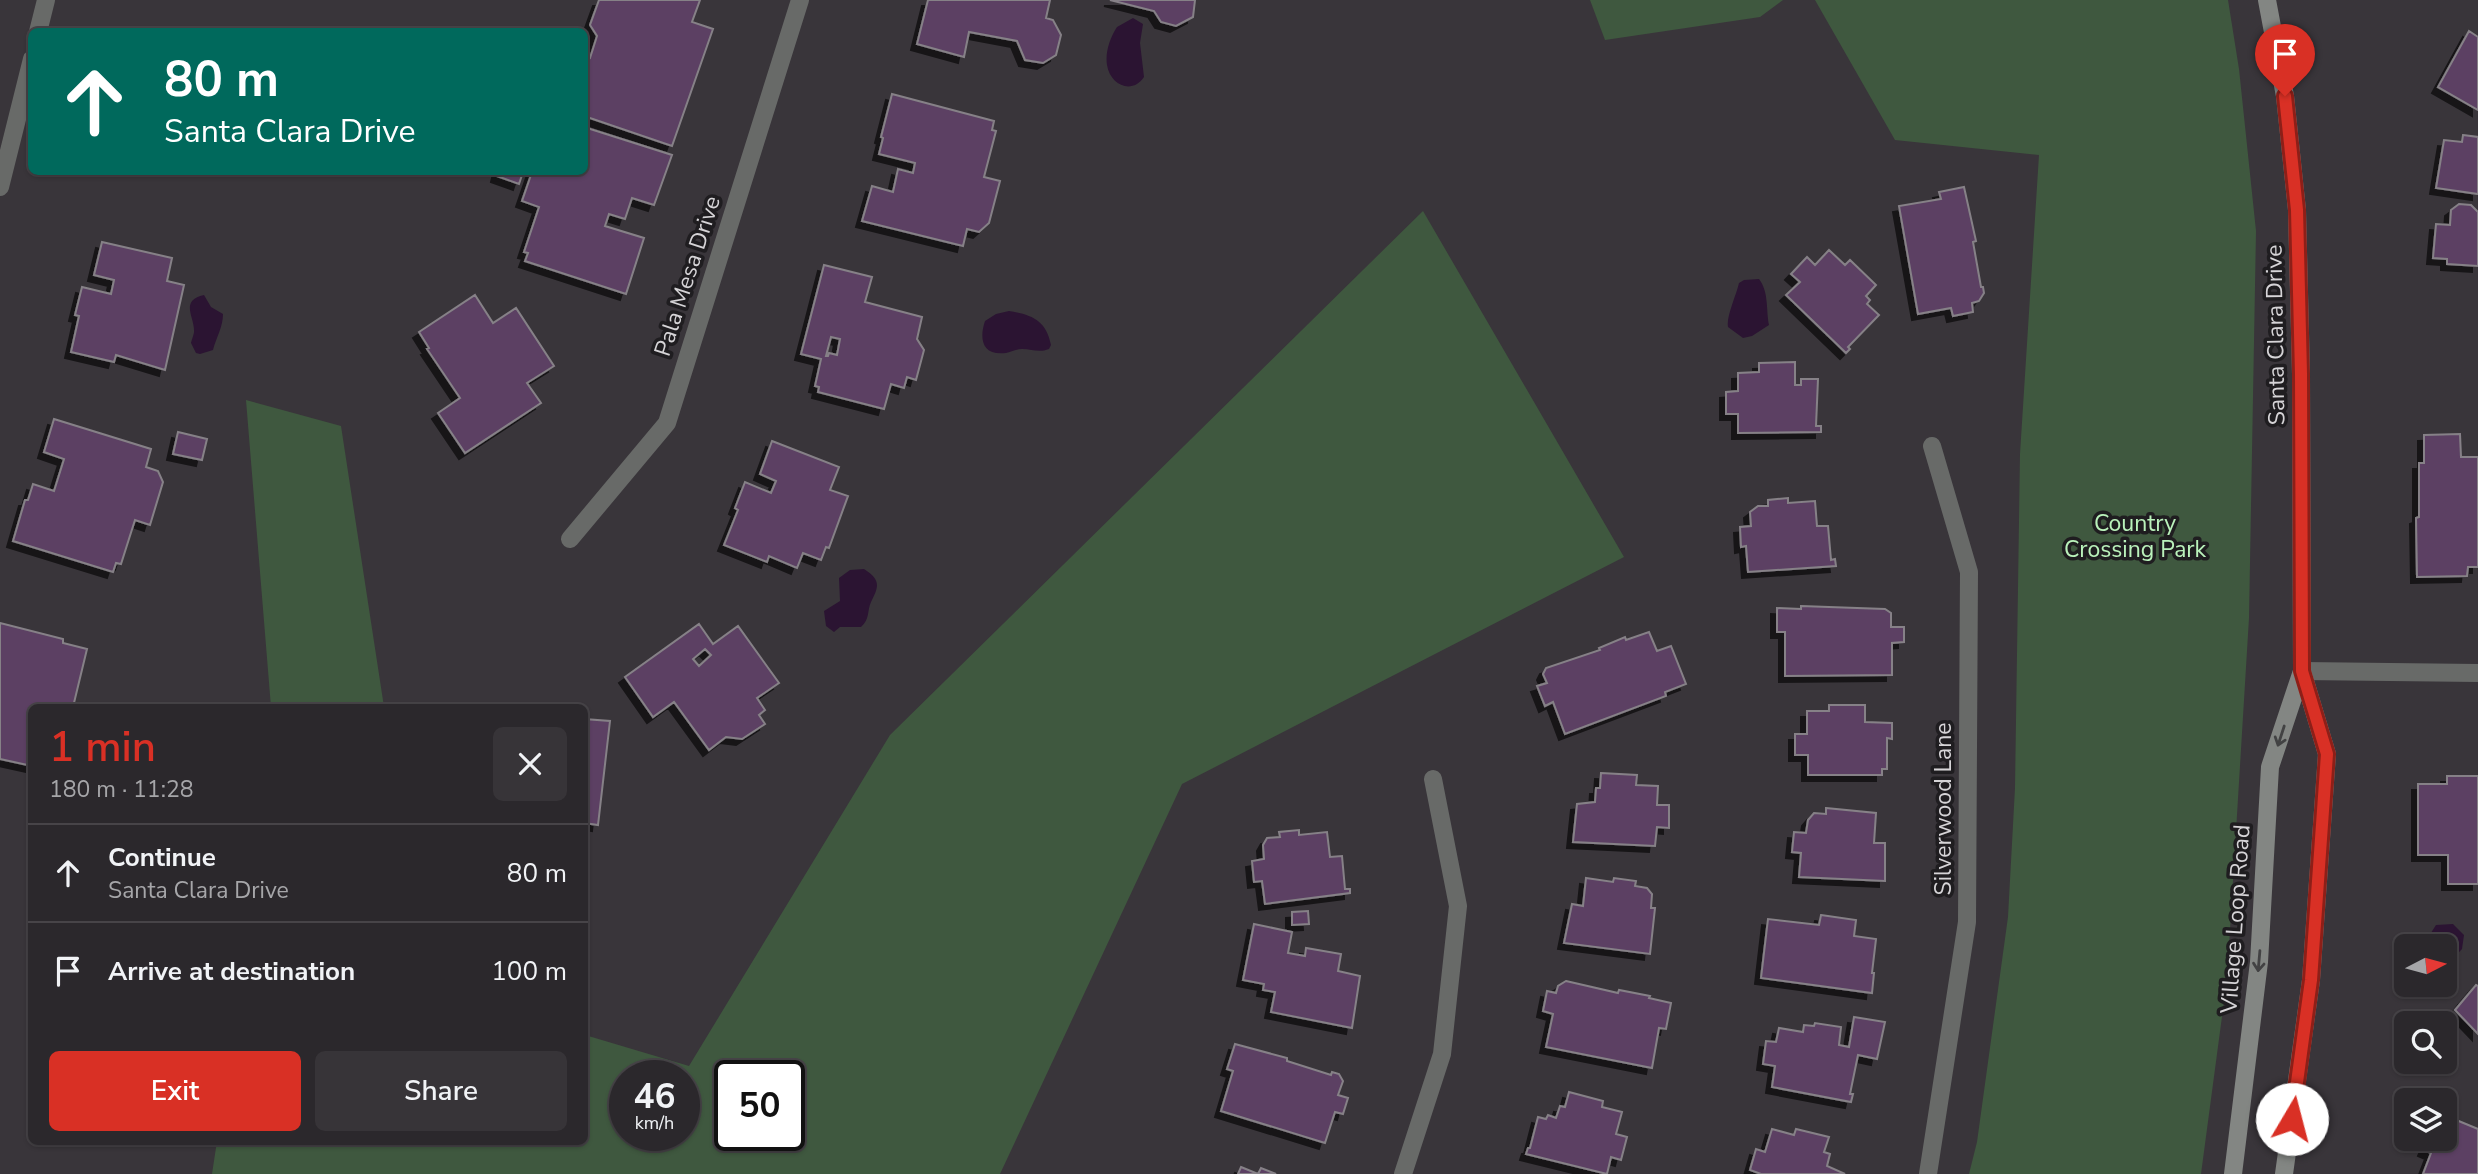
<!DOCTYPE html>
<meta charset="utf-8">
<style>
body{margin:0;font-family:"Nunito Sans",sans-serif;background:#373438;color:#f1f3f6;height:100vh;display:flex;flex-direction:column;font-size:26px;white-space:nowrap}
*{box-sizing:border-box;margin:0}
p{font-size:23px;color:#a6a6a9}
.icon{flex:none;width:38px;height:38px;fill:none;stroke:currentColor;stroke-width:2;stroke-linecap:round;stroke-linejoin:round}
.map{position:relative;flex:1;overflow:hidden}
.details{position:absolute;left:28px;top:704px;width:560px;height:441px;display:flex;flex-direction:column;background:#2b282c;border-radius:10px;box-shadow:0 2px 5px #0004,0 0 0 2px #474448}
.details>*{flex:none}
.hud{position:absolute;left:28px;top:28px;width:560px;height:147px;border-radius:10px;box-shadow:0 2px 5px #0004,0 0 0 2px #474448;background:#00695c;color:#fff;overflow:hidden}
.needle{width:46px;rotate:84deg}
.buttons{position:absolute;left:2394px;top:934px;display:grid;gap:14px}
.buttons a{display:grid;place-items:center;width:63px;height:63px;border-radius:10px;background:#2b282c;box-shadow:0 2px 5px #0004,0 0 0 2px #474448;font-size:35px}
.speed{position:absolute;left:609px;top:1060px;display:flex;gap:14px;font-size:35px;font-weight:700;text-align:center}
.speed>*{display:grid;place-content:center;width:91px;height:91px;border-radius:50%;background:#2b282c;box-shadow:0 2px 5px #0004,0 0 0 2px #474448;line-height:1}
.speed small{font-size:18px;font-weight:400}
.speed .limit{border:4px solid #111;border-radius:10px;background:#fff;color:#111}
.pin{position:absolute;display:grid;place-items:center;width:60px;height:60px;color:#fff;margin:-72px -30px;border-radius:50% 50% 50% 0;rotate:-45deg;box-shadow:0 0 7px #0007}
.pin .icon{rotate:45deg}
.me{position:absolute;width:77px;margin:-38px;rotate:8deg;stroke-linejoin:round;filter:drop-shadow(0 0 5px #0008)}
.turn{display:flex;align-items:center;gap:24px;height:147px;padding:0 21px;font-size:32px}
.turn .icon{width:91px;height:91px;stroke-width:2.5}
.turn b{display:block;font-size:49px;line-height:60px}
.round{display:grid;place-items:center;flex:none;width:74px;height:74px;border-radius:10px;background:#373438}
.overview{display:flex;align-items:center;justify-content:space-between;height:119px;padding:0 21px}
h1{font-size:42px;font-weight:600;line-height:52px;color:#d93025}
.primary-button{display:flex;gap:14px;margin-top:auto;padding:14px 21px}
.primary-button a{flex:1;height:80px;border-radius:10px;background:#d93025;color:#fff;font-size:28px;font-weight:600;line-height:80px;text-align:center}
.primary-button a+a{background:#373438;color:#f1f3f6}
ul{padding:0;list-style:none}
li{display:flex;align-items:center;gap:21px;height:98px;padding:0 21px;border-top:2px solid #474448}
li div{flex:1}
li b{display:block;font-size:26px}
li em{font-style:normal}
.map>svg:first-child{display:block}
.green{fill:#3f583f;fill-rule:evenodd}
.water{fill:#2b1432}
.building{fill:#5b4163;stroke:#868187;stroke-width:2;fill-rule:evenodd;filter:url(#shadow)}
.lines{fill:none;stroke-linecap:round;stroke-linejoin:round}
.minor{stroke:#686a68;stroke-width:18}
.secondary{stroke:#838683;stroke-width:18}
.oneway{stroke:#424243}
.route-casing{stroke:#8d1f18;stroke-width:18}
.route{stroke:#d93025;stroke-width:12}
.labels{text-anchor:middle;stroke-width:7;stroke-linejoin:round;paint-order:stroke}
.street-label{font-size:23px;fill:#d6d4d7;stroke:#1f1d20}
.park-label{font-size:23px;fill:#baf2bb;stroke:#1f1d20}
</style>
<div class="map">
<svg width="2478" height="1174" viewBox="0 0 2478 1174">
<defs>
<filter id="shadow"><feDropShadow dx="-6" dy="6" stdDeviation="0" flood-color="#0009"/></filter>
</defs>
<rect width="100%" height="100%" fill="#39353a"/>
<path class="green" d="M 1590,0 L 1783,0 L 1760,17 L 1605,40 Z
M 1815,0 L 2228,0 L 2239,69 L 2256,231 L 2249,618 L 2227,979 L 2201,1174 L 1969,1174 L 1977,1142 L 2008,917 L 2015,788 L 2020,454 L 2039,155 L 1895,140 Z
M 1423,211 L 1624,557 L 1182,784 L 1000,1174 L 212,1174 L 217,1141 L 584,1141 L 585,1035 L 689,1066 L 890,735 ZM 625,1076 L 684,1076 L 684,1136 L 625,1136 ZM 730,1076 L 789,1076 L 789,1136 L 730,1136 Z
M 246,400 L 341,426 L 384,707 L 271,707 Z"/>
<path class="water" d="M 1133,18 L 1143,24 L 1140,43 L 1144,77 C 1132,95 1110,85 1107,65 C 1105,52 1110,38 1117,27 Z
M 1759,279 C 1769,292 1766,309 1769,325 L 1752,336 L 1743,338 L 1728,327 C 1726,317 1736,296 1739,283 L 1744,280 Z
M 204,295 L 211,307 L 223,314 C 223,327 216,338 213,350 L 200,354 L 196,353 L 191,343 C 191,342 194,334 194,332 C 195,317 179,301 204,295 Z
M 1009,311 C 1032,315 1046,320 1051,345 L 1049,349 C 1039,353 1032,349 1022,349 C 1016,349 1011,352 1006,353 C 982,356 979,339 985,321 L 996,314 Z
M 864,569 C 881,580 879,586 871,602 C 867,611 870,619 861,627 L 840,627 L 834,632 L 826,626 L 824,611 L 840,601 L 839,578 L 850,570 Z
M 2453,924 L 2464,935 L 2462,949 L 2445,967 L 2445,947 L 2414,947 L 2429,936 L 2436,925 Z"/>
<path class="building" d="M 599,0 L 700,0 L 692,22 L 713,29 L 672,146 L 584,116 L 584,56 L 590,58 L 597,36 L 590,25 Z
M 928,0 L 1050,0 L 1046,18 L 1053,20 L 1061,35 L 1056,55 L 1043,63 L 1025,60 L 1017,41 L 969,32 L 964,57 L 917,44 Z
M 1110,0 L 1195,0 L 1193,17 L 1176,26 L 1161,22 L 1154,11 Z
M 2469,31 L 2478,37 L 2478,110 L 2438,87 Z
M 892,94 L 994,121 L 992,130 L 996,131 L 984,177 L 1000,181 L 989,223 L 979,232 L 967,229 L 963,246 L 862,221 L 872,186 L 893,192 L 898,169 L 913,173 L 915,163 L 879,154 L 883,138 L 881,137 Z
M 584,127 L 672,155 L 654,205 L 632,198 L 625,219 L 609,214 L 605,226 L 644,238 L 626,294 L 525,261 L 528,253 L 524,252 L 539,207 L 522,201 L 532,172 L 584,172 Z
M 2463,135 L 2478,137 L 2478,194 L 2436,188 L 2444,140 L 2462,142 Z
M 498,172 L 523,172 L 519,184 L 497,176 Z
M 1964,187 L 1976,241 L 1973,242 L 1981,287 L 1983,287 L 1984,293 L 1979,301 L 1972,303 L 1973,312 L 1953,316 L 1951,308 L 1918,314 L 1899,206 L 1941,199 L 1939,192 Z
M 2459,204 L 2471,205 L 2478,212 L 2478,266 L 2447,264 L 2447,259 L 2433,258 L 2436,224 L 2450,225 L 2451,210 Z
M 102,242 L 172,258 L 167,281 L 184,285 L 165,370 L 116,355 L 114,362 L 71,352 L 79,316 L 75,315 L 82,287 L 111,294 L 114,280 L 94,275 Z
M 1829,250 L 1845,265 L 1850,260 L 1876,285 L 1866,296 L 1870,300 L 1867,304 L 1879,315 L 1848,347 L 1850,349 L 1846,353 L 1786,295 L 1800,282 L 1791,274 L 1807,257 L 1815,265 Z
M 824,265 L 872,277 L 865,302 L 922,317 L 917,339 L 924,350 L 916,380 L 907,377 L 904,388 L 891,384 L 884,409 L 818,392 L 819,387 L 815,386 L 821,359 L 801,354 ZM 831,337 L 840,339 L 837,355 L 829,353 L 828,356 L 826,356 Z
M 475,295 L 493,323 L 516,308 L 554,366 L 527,383 L 541,403 L 465,453 L 438,413 L 460,398 L 427,349 L 429,348 L 419,332 Z
M 1795,362 L 1795,385 L 1801,385 L 1801,379 L 1818,379 L 1816,426 L 1821,426 L 1821,432 L 1738,433 L 1738,414 L 1726,414 L 1726,392 L 1738,391 L 1738,373 L 1759,372 L 1759,363 Z
M 54,419 L 151,449 L 146,467 L 158,471 L 163,482 L 150,525 L 135,520 L 121,564 L 116,563 L 113,572 L 13,541 L 25,500 L 28,500 L 33,484 L 54,491 L 64,459 L 44,452 Z
M 178,432 L 207,439 L 202,460 L 173,454 Z
M 2460,434 L 2461,457 L 2478,457 L 2478,567 L 2468,567 L 2467,576 L 2417,577 L 2416,518 L 2419,517 L 2419,463 L 2424,463 L 2424,435 Z
M 772,441 L 839,467 L 830,490 L 848,496 L 829,548 L 826,547 L 821,560 L 803,553 L 797,568 L 769,556 L 767,562 L 724,545 L 738,510 L 735,508 L 745,482 L 771,493 L 776,481 L 760,474 Z
M 1788,498 L 1788,503 L 1815,501 L 1817,526 L 1828,526 L 1831,560 L 1835,559 L 1836,566 L 1748,572 L 1746,546 L 1741,547 L 1740,527 L 1751,526 L 1750,512 L 1758,506 L 1768,506 L 1768,500 Z
M 1801,606 L 1885,609 L 1891,613 L 1891,627 L 1904,627 L 1904,642 L 1892,643 L 1892,675 L 1785,676 L 1785,632 L 1777,632 L 1777,608 L 1801,609 Z
M 0,623 L 63,639 L 63,643 L 87,649 L 73,707 L 32,707 L 32,766 L 0,759 Z
M 699,624 L 713,644 L 738,626 L 779,683 L 757,698 L 765,710 L 759,715 L 765,724 L 742,739 L 726,737 L 709,750 L 674,702 L 653,717 L 625,677 ZM 705,649 L 711,655 L 699,666 L 693,659 Z
M 1649,632 L 1657,651 L 1671,646 L 1686,684 L 1665,692 L 1666,696 L 1565,734 L 1553,702 L 1545,706 L 1537,686 L 1547,683 L 1543,674 L 1546,668 L 1600,650 L 1599,648 L 1625,637 L 1626,640 Z
M 482,704 L 511,707 L 481,707 Z
M 1829,705 L 1865,705 L 1865,722 L 1892,723 L 1892,739 L 1887,738 L 1887,769 L 1882,769 L 1882,775 L 1808,775 L 1808,755 L 1795,755 L 1795,734 L 1807,734 L 1807,711 L 1829,711 Z
M 584,719 L 610,721 L 598,825 L 584,823 Z
M 1601,773 L 1637,775 L 1636,785 L 1658,786 L 1657,805 L 1669,805 L 1669,828 L 1657,827 L 1655,846 L 1573,842 L 1577,804 L 1595,802 L 1596,788 L 1600,788 Z
M 2447,776 L 2478,776 L 2478,884 L 2448,884 L 2448,855 L 2418,855 L 2418,784 L 2447,784 Z
M 1826,808 L 1876,813 L 1874,843 L 1885,843 L 1885,881 L 1799,877 L 1801,853 L 1792,852 L 1794,832 L 1806,833 L 1808,820 L 1814,813 L 1826,814 Z
M 1299,830 L 1299,835 L 1327,832 L 1330,857 L 1342,856 L 1345,889 L 1350,889 L 1350,893 L 1265,904 L 1262,881 L 1254,882 L 1252,861 L 1264,859 L 1263,845 L 1267,838 L 1280,837 L 1279,832 Z
M 1586,878 L 1613,882 L 1614,878 L 1636,881 L 1635,886 L 1647,888 L 1652,894 L 1651,908 L 1655,908 L 1650,954 L 1564,943 L 1572,904 L 1583,906 Z
M 1308,911 L 1309,924 L 1292,925 L 1292,912 Z
M 1821,915 L 1856,920 L 1854,936 L 1876,939 L 1872,973 L 1874,973 L 1872,993 L 1761,978 L 1768,919 L 1819,925 Z
M 1254,924 L 1292,932 L 1288,953 L 1305,956 L 1306,948 L 1341,954 L 1338,971 L 1360,976 L 1352,1028 L 1271,1012 L 1275,992 L 1263,990 L 1264,984 L 1243,980 Z
M 1566,981 L 1618,993 L 1619,990 L 1650,996 L 1649,998 L 1671,1003 L 1666,1029 L 1659,1028 L 1652,1068 L 1546,1047 L 1553,1014 L 1543,1011 L 1547,991 L 1556,993 L 1558,986 Z
M 2476,985 L 2478,986 L 2478,1034 L 2455,1010 Z
M 1854,1017 L 1885,1022 L 1877,1059 L 1858,1055 L 1850,1094 L 1853,1094 L 1851,1102 L 1772,1087 L 1775,1066 L 1763,1064 L 1766,1041 L 1776,1042 L 1779,1028 L 1803,1032 L 1804,1025 L 1814,1026 L 1815,1023 L 1841,1027 L 1839,1045 L 1849,1047 Z
M 1235,1044 L 1287,1058 L 1287,1061 L 1331,1075 L 1332,1072 L 1339,1074 L 1343,1081 L 1338,1095 L 1348,1098 L 1343,1114 L 1335,1112 L 1325,1143 L 1221,1111 L 1233,1071 L 1227,1069 Z
M 1569,1092 L 1603,1101 L 1602,1107 L 1622,1112 L 1616,1134 L 1627,1137 L 1621,1160 L 1611,1157 L 1607,1174 L 1526,1154 L 1528,1148 L 1530,1148 L 1538,1117 L 1546,1119 L 1548,1115 L 1556,1118 L 1560,1106 L 1565,1107 Z
M 2449,1117 L 2478,1129 L 2478,1174 L 2423,1174 L 2431,1153 L 2424,1150 L 2429,1139 L 2445,1139 L 2445,1123 Z
M 1772,1129 L 1794,1135 L 1796,1129 L 1829,1137 L 1824,1152 L 1830,1154 L 1827,1166 L 1845,1174 L 1761,1174 L 1750,1170 L 1756,1149 L 1765,1152 Z
M 1241,1167 L 1258,1174 L 1261,1168 L 1276,1174 L 1238,1174 Z"/>
<g class="lines">
<path class="minor" d="M 38,32 L 46,0
M 0,187 L 32,59
M 570,539 L 667,423 L 800,0
M 2302,671 L 2478,673
M 1403,1174 L 1442,1054 L 1458,906 L 1433,779
M 1928,1174 L 1967,922 L 1969,572 L 1932,446"/>
<path class="secondary" d="M 2267,0 L 2285,96 L 2297,210 L 2301,374 L 2302,671 L 2327,754 L 2311,980 L 2284,1174
M 2233,1174 L 2259,962 L 2270,767 L 2302,671"/>
</g>
<defs><path id="oneway-shaft" d="M-6 0H5M1.5-3L5.5 0L1.5 3" fill="none" stroke-width="1.6" stroke-linecap="round" stroke-linejoin="round" transform="scale(1.75)"/></defs>
<g class="oneway">
<use href="#oneway-shaft" transform="translate(2281 736) rotate(108)"/>
<use href="#oneway-shaft" transform="translate(2259 961) rotate(95)"/>
</g>
<g class="lines">
<g class="route-casing">
<path id="route" d="M 2285,96 L 2297,210 L 2301,374 L 2302,671 L 2327,754 L 2311,980 L 2292,1119"/>
</g>
<use href="#route" class="route"/>
</g>
<g class="labels">
<g class="street-label">
<text transform="translate(687 276) rotate(-72)" y="8">Pala Mesa Drive</text>
<text transform="translate(2275 335) rotate(-91)" y="8">Santa Clara Drive</text>
<text transform="translate(1943 809) rotate(-90)" y="8">Silverwood Lane</text>
<text transform="translate(2235 919) rotate(-86)" y="8">Village Loop Road</text>
</g>
<g class="park-label">
<text x="2135" y="531">Country<tspan x="2135" dy="26">Crossing Park</tspan></text>
</g>
</g>
</svg>
<div class="buttons">
<a><svg class="needle" viewBox="-14 -14 28 28"><path d="M0-13l5 13h-10z" fill="#e53935"/><path d="M0 13l5-13h-10z" fill="#a6a6a9"/></svg></a>
<a><svg class="icon" aria-label="search" viewBox="0 0 24 24"><circle cx="10" cy="10" r="6"/><path d="M15 15l6 6"/></svg></a>
<a><svg class="icon" aria-label="layers" viewBox="0 0 24 24"><path d="M12 4l9 5-9 5-9-5zM3 14l9 5 9-5"/></svg></a>
</div>
<div class="speed"><div>46<small>km/h</small></div><div class="limit">50</div></div>
<div class="pin" style="left:2285px;top:96px;background:#d93025"><svg class="icon" aria-label="arrive" viewBox="0 0 24 24"><path d="M6 21V4h12l-3 4 3 4H6"/></svg></div>
<svg class="me" style="left:2292px;top:1119px" viewBox="-20 -20 40 40"><circle r="19" fill="#fff"/><path d="M0-13L10 11 0 6-10 11z" fill="#d93025"/></svg>
<div class="hud">
<div class="turn"><svg class="icon" aria-label="ahead" viewBox="0 0 24 24"><path d="M12 20V5M6 11l6-6 6 6"/></svg><div><b>80 m</b>Santa Clara Drive</div></div>
</div>
<section class="details">
<div class="overview"><div><h1>1 min</h1><p>180 m · 11:28</p></div><a class="round"><svg class="icon" aria-label="close" viewBox="0 0 24 24"><path d="M6 6l12 12M18 6L6 18"/></svg></a></div>
<ul>
<li><svg class="icon" aria-label="ahead" viewBox="0 0 24 24"><path d="M12 20V5M6 11l6-6 6 6"/></svg><div><b>Continue</b><p>Santa Clara Drive</p></div><em>80 m</em></li>
<li><svg class="icon" aria-label="arrive" viewBox="0 0 24 24"><path d="M6 21V4h12l-3 4 3 4H6"/></svg><div><b>Arrive at destination</b></div><em>100 m</em></li>
</ul>
<div class="primary-button"><a>Exit</a><a>Share</a></div>
</section>
</div>
